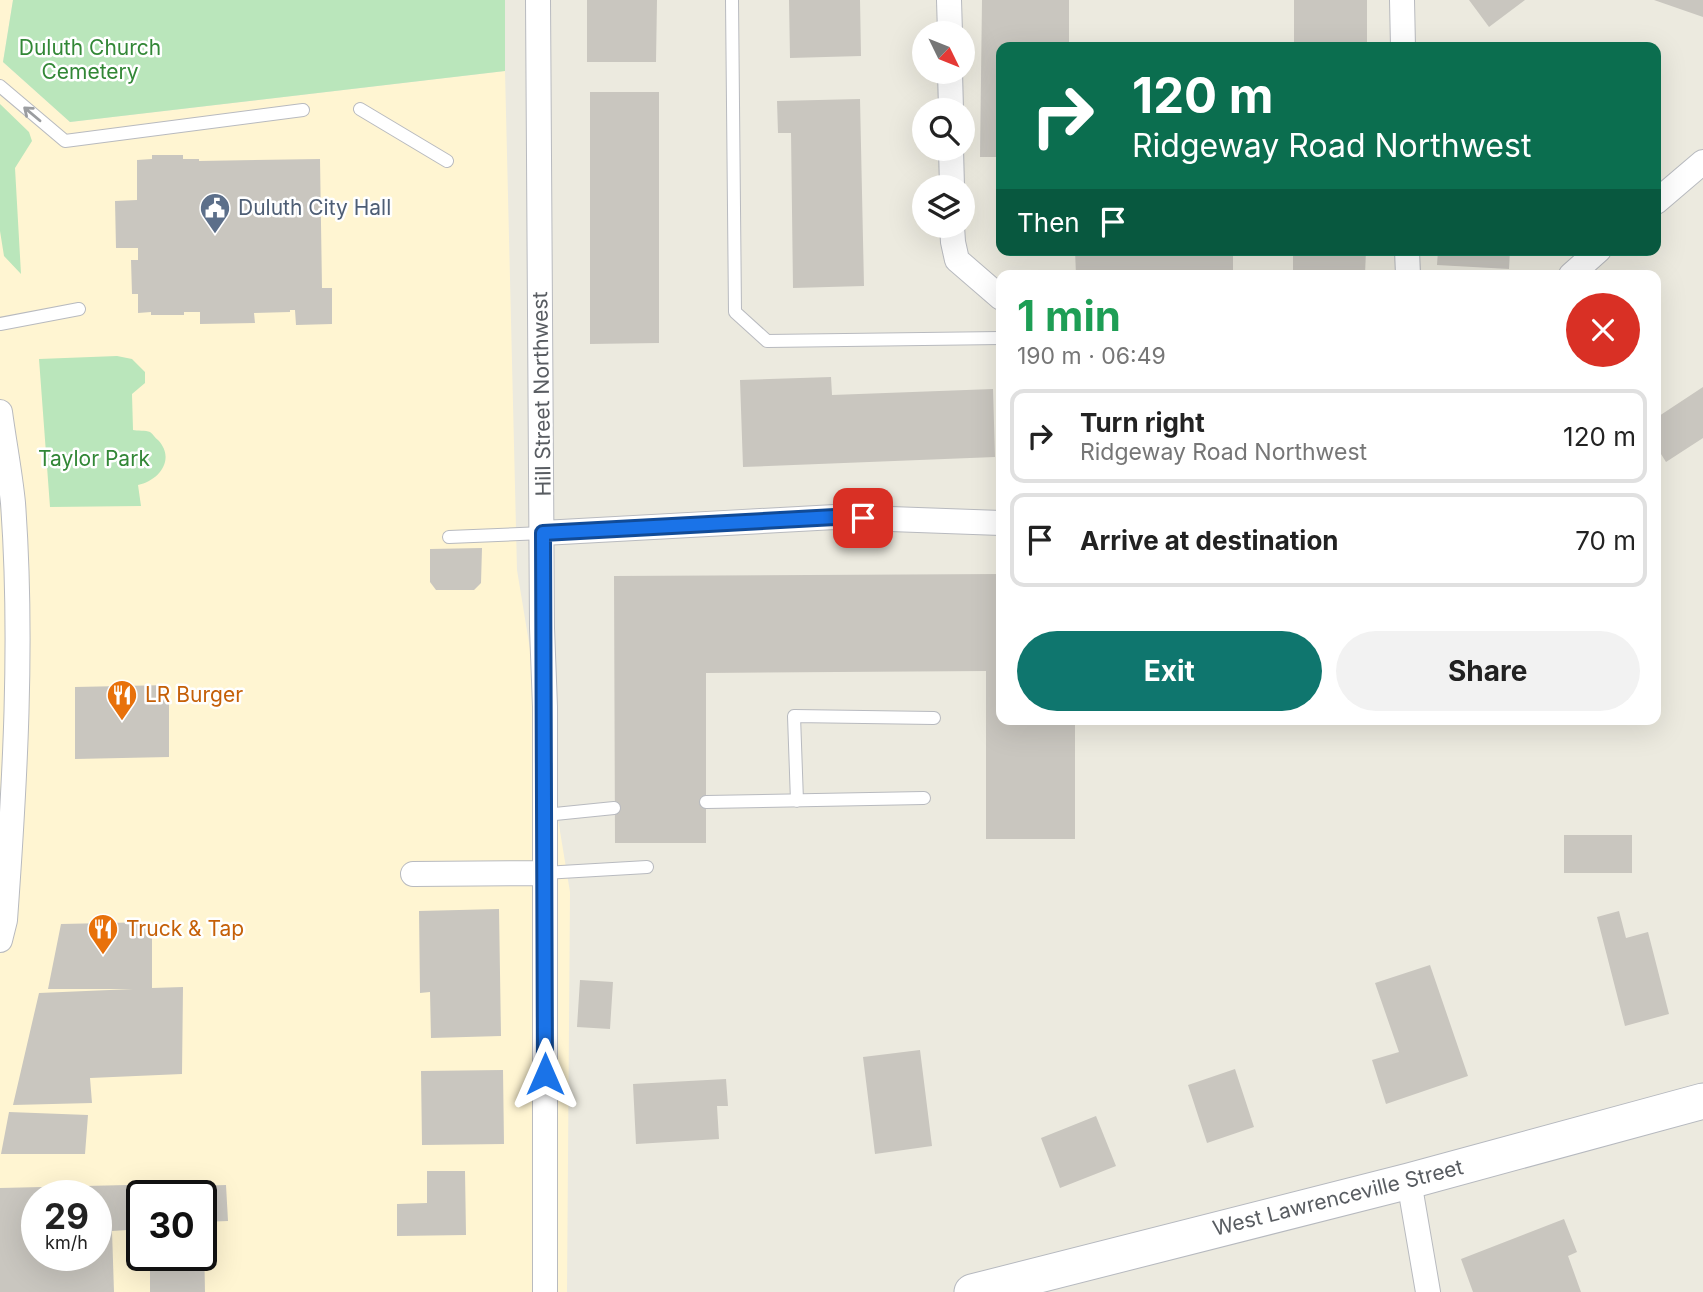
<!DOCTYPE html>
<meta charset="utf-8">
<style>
body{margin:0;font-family:Inter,sans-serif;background:#f2f2f2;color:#222;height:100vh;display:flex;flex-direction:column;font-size:26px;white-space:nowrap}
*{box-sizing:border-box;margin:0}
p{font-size:23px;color:#767676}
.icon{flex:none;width:38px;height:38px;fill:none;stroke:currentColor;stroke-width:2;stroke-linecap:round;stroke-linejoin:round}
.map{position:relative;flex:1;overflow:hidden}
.sheet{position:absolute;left:996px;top:270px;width:665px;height:455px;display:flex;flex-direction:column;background:#fff;border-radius:14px;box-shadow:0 7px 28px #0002}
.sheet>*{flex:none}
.hud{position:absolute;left:996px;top:42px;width:665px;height:214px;border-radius:14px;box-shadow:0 7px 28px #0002;background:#0b6e4f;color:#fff;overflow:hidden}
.needle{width:46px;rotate:133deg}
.tools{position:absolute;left:912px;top:21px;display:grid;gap:14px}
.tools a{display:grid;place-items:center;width:63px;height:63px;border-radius:50%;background:#fff;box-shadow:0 7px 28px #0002;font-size:35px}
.speed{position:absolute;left:21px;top:1180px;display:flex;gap:14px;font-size:35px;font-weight:700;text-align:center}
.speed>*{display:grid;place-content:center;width:91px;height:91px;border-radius:50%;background:#fff;box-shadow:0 7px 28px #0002;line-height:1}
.speed small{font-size:18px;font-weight:400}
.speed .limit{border:4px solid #111;border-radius:10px;background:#fff;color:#111}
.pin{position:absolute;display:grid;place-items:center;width:60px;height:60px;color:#fff;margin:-30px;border-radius:14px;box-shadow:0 4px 10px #0006}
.me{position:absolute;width:77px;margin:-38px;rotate:0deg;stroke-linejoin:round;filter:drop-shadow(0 0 5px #0008)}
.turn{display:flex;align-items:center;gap:24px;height:147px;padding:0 21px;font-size:32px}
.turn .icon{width:91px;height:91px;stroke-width:2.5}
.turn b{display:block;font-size:49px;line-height:60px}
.then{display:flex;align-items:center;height:66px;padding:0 21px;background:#0003;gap:14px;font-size:26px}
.round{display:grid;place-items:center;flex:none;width:74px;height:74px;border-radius:37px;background:#f2f2f2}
.overview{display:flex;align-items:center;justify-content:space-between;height:119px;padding:0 21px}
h1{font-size:42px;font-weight:700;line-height:52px;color:#1e9e55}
.primary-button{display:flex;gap:14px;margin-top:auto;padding:14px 21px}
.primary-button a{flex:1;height:80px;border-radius:42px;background:#0f766e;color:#fff;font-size:28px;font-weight:700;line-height:80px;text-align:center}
.primary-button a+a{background:#f2f2f2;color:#222}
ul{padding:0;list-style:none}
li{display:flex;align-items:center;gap:21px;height:94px;margin:0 14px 10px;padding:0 7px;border:4px solid #e0e0e0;border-radius:14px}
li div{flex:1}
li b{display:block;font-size:26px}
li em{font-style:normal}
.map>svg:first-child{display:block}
.commercial{fill:#fff5d2;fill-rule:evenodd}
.green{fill:#bae6bb}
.building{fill:#c9c6bf;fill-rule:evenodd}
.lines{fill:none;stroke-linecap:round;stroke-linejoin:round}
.lane-casing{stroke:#b8babf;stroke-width:14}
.street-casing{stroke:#b8babf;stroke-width:26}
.secondary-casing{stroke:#b6b9bf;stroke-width:37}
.lane{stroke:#fff;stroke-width:12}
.street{stroke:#fff;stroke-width:24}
.secondary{stroke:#fff;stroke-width:35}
.oneway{stroke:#9b9da0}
.route-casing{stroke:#114b97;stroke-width:18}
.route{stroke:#1a73e8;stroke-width:12}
.labels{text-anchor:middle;stroke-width:5;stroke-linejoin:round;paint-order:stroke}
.park-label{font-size:21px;fill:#328736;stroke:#fff}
.service-label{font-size:21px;fill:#4e5e75;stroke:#fff;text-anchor:start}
.street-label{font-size:21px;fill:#585c61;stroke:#fff}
.food-label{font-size:21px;fill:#c56008;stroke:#fff;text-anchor:start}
</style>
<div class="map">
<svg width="1703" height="1292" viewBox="0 0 1703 1292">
<rect width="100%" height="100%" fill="#eceadf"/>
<path class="commercial" d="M 0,0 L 13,0 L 3,62 L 70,122 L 505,71 L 517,570 L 570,892 L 567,1292 L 0,1292 ZM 37,1195 L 96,1195 L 96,1255 L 37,1255 ZM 142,1195 L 201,1195 L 201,1255 L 142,1255 Z"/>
<path class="green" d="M 13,0 L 505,0 L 505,71 L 70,122 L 3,62 Z
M 0,104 L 29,132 L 32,141 L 15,168 L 21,274 L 4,256 L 0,231 Z
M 117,356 L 132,359 L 145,372 L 145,383 L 132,394 L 133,430 C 137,431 146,430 150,432 C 153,434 155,438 158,440 C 176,459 159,481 138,485 L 141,506 L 50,507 L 39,359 Z"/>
<path class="building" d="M 587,0 L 657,0 L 656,62 L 587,62 Z
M 789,0 L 860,0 L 861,56 L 790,58 Z
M 982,0 L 1069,0 L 1069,47 L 1001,47 L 1001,157 L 980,157 Z
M 1294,0 L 1367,0 L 1367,47 L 1294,47 Z
M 1469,0 L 1525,0 L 1489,27 Z
M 1654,0 L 1703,0 L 1703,17 Z
M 590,92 L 659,92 L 659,343 L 590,344 Z
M 860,99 L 864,286 L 793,288 L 791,133 L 778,133 L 777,101 Z
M 152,155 L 183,155 L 183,159 L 199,159 L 199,161 L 320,159 L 322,288 L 332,288 L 332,324 L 296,325 L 295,310 L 290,310 L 290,312 L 254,313 L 255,323 L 200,324 L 200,312 L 184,312 L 184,315 L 151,315 L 151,312 L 138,313 L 138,294 L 132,294 L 131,260 L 138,260 L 138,248 L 116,248 L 115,201 L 137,200 L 137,160 L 152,159 Z
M 1075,250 L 1233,250 L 1233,271 L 1251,271 L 1251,275 L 1076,275 Z
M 1293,250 L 1366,250 L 1365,275 L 1293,275 Z
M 1438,250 L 1510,250 L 1509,269 L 1437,265 Z
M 831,377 L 832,395 L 993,389 L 995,457 L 743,467 L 740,380 Z
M 1703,387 L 1703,438 L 1666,462 L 1656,446 L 1656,418 Z
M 482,548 L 481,583 L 474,590 L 436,590 L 430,582 L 430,549 Z
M 1001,574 L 1001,719 L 1075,719 L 1075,839 L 986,839 L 986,671 L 706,673 L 706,843 L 615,843 L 614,576 Z
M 169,685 L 169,757 L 75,759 L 75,687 Z
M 1564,835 L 1632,835 L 1632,873 L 1564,873 Z
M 499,909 L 501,1036 L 431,1038 L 430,992 L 420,993 L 419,911 Z
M 1619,911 L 1626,938 L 1648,932 L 1669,1014 L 1625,1026 L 1597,917 Z
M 152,922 L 152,988 L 183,987 L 182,1074 L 90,1078 L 92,1103 L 13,1105 L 39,993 L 133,989 L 48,989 L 61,924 Z
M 1430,965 L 1468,1076 L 1386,1104 L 1372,1060 L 1399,1052 L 1375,983 Z
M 580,980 L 613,982 L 610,1029 L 577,1027 Z
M 920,1050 L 932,1146 L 875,1154 L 863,1057 Z
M 1235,1069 L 1254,1127 L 1207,1143 L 1188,1085 Z
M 503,1070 L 504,1144 L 422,1145 L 421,1071 Z
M 726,1079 L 728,1106 L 717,1106 L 719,1139 L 636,1144 L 633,1084 Z
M 9,1112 L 88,1115 L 85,1154 L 1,1154 Z
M 1096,1116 L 1116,1166 L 1060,1188 L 1041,1138 Z
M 427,1171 L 465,1171 L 466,1235 L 397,1236 L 397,1204 L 427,1203 Z
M 170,1184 L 170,1195 L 142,1195 L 142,1229 L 112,1231 L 114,1292 L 0,1292 L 0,1188 ZM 37,1195 L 96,1195 L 96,1255 L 37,1255 Z
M 226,1185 L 228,1221 L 201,1222 L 201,1195 L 193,1195 L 193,1186 Z
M 1564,1219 L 1577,1252 L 1568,1256 L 1581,1292 L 1473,1292 L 1461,1259 Z
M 201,1241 L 204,1241 L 205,1292 L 150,1292 L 150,1255 L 201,1255 Z"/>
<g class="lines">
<g class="lane-casing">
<path id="lane" d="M 732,0 L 735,312 L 767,341 L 1001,338
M 0,86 L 65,141 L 303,110
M 360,109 L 447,161
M 0,324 L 79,309
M 449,537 L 543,533
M 797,801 L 794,716 L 934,718
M 706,802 L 924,798
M 545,815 L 614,808
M 544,873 L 647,867"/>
</g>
<g class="street-casing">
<path id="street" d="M 538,0 L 542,628 L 545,707 L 545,1292
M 949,0 L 950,33
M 1402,0 L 1403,47
M 950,72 L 951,110
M 951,149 L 952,187
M 1656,202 L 1703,162
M 952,226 L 953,242 L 957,260 L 1001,298
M 1407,250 L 1408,275
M 1571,275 L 1599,250
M 0,412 C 4,442 10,473 13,503 C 23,641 15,782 5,920 L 0,940
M 543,533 L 835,517 L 1001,523
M 413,874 L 544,873
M 1409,1181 L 1428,1292"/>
</g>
<g class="secondary-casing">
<path id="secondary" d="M 972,1292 L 1409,1181 L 1703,1101"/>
</g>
<use href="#lane" class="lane"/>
<use href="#street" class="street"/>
<use href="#secondary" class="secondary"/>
</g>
<defs><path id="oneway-shaft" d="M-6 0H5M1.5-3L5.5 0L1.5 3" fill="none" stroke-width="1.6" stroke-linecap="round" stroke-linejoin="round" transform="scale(1.75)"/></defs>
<use class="oneway" href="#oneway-shaft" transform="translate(32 114) rotate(-140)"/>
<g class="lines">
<g class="route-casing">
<path id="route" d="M 545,1074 L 543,533 L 835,517 L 863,518"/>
</g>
<use href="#route" class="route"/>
</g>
<defs>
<g id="civic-pin" transform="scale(1.575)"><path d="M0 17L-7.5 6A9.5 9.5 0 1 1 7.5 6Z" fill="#5c6f8a" stroke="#fff"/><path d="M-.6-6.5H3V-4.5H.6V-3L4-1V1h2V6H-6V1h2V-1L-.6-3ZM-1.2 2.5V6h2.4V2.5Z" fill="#fff"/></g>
<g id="restaurant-pin" transform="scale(1.575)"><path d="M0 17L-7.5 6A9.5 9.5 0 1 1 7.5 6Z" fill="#e8710a" stroke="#fff"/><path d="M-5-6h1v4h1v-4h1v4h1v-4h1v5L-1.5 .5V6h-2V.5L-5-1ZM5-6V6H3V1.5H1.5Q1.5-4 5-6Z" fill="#fff"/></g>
</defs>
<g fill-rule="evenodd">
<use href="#civic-pin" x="215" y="208"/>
<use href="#restaurant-pin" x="122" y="695"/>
<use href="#restaurant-pin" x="103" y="929"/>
</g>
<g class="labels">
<g class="park-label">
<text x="90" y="55">Duluth Church<tspan x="90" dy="24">Cemetery</tspan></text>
<text x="94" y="466">Taylor Park</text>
</g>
<g class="service-label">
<text x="238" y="215">Duluth City Hall</text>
</g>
<g class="street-label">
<text transform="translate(542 394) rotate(-91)" y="7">Hill Street Northwest</text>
<text transform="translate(1338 1198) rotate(-14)" y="7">West Lawrenceville Street</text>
</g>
<g class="food-label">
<text x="145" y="702">LR Burger</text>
<text x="126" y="936">Truck &amp; Tap</text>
</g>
</g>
</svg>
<div class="tools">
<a><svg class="needle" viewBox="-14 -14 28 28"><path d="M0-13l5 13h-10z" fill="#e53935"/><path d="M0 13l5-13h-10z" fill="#767676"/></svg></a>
<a><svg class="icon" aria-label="search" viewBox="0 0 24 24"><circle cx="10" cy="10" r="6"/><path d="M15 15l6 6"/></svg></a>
<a><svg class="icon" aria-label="layers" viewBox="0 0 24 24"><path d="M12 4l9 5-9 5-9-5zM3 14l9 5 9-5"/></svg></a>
</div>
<div class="speed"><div>29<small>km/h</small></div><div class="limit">30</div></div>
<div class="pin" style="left:863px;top:518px;background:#d93025"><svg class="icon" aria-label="arrive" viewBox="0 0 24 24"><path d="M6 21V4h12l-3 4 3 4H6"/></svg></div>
<svg class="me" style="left:545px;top:1074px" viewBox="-20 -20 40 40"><path d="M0-17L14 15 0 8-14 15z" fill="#1a73e8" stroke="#fff" stroke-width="4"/></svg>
<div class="hud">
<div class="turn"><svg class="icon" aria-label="right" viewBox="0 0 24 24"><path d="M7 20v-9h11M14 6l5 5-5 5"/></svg><div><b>120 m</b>Ridgeway Road Northwest</div></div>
<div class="then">Then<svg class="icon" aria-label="arrive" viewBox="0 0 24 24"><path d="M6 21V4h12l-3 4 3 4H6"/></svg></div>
</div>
<section class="sheet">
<div class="overview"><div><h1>1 min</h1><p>190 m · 06:49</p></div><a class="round" style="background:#d93025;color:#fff"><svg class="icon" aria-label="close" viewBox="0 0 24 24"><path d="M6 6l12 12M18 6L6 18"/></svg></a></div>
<ul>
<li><svg class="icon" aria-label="right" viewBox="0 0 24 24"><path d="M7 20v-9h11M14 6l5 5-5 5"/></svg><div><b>Turn right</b><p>Ridgeway Road Northwest</p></div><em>120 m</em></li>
<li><svg class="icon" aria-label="arrive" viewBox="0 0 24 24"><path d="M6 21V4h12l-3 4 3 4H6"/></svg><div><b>Arrive at destination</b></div><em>70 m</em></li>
</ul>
<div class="primary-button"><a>Exit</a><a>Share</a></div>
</section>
</div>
